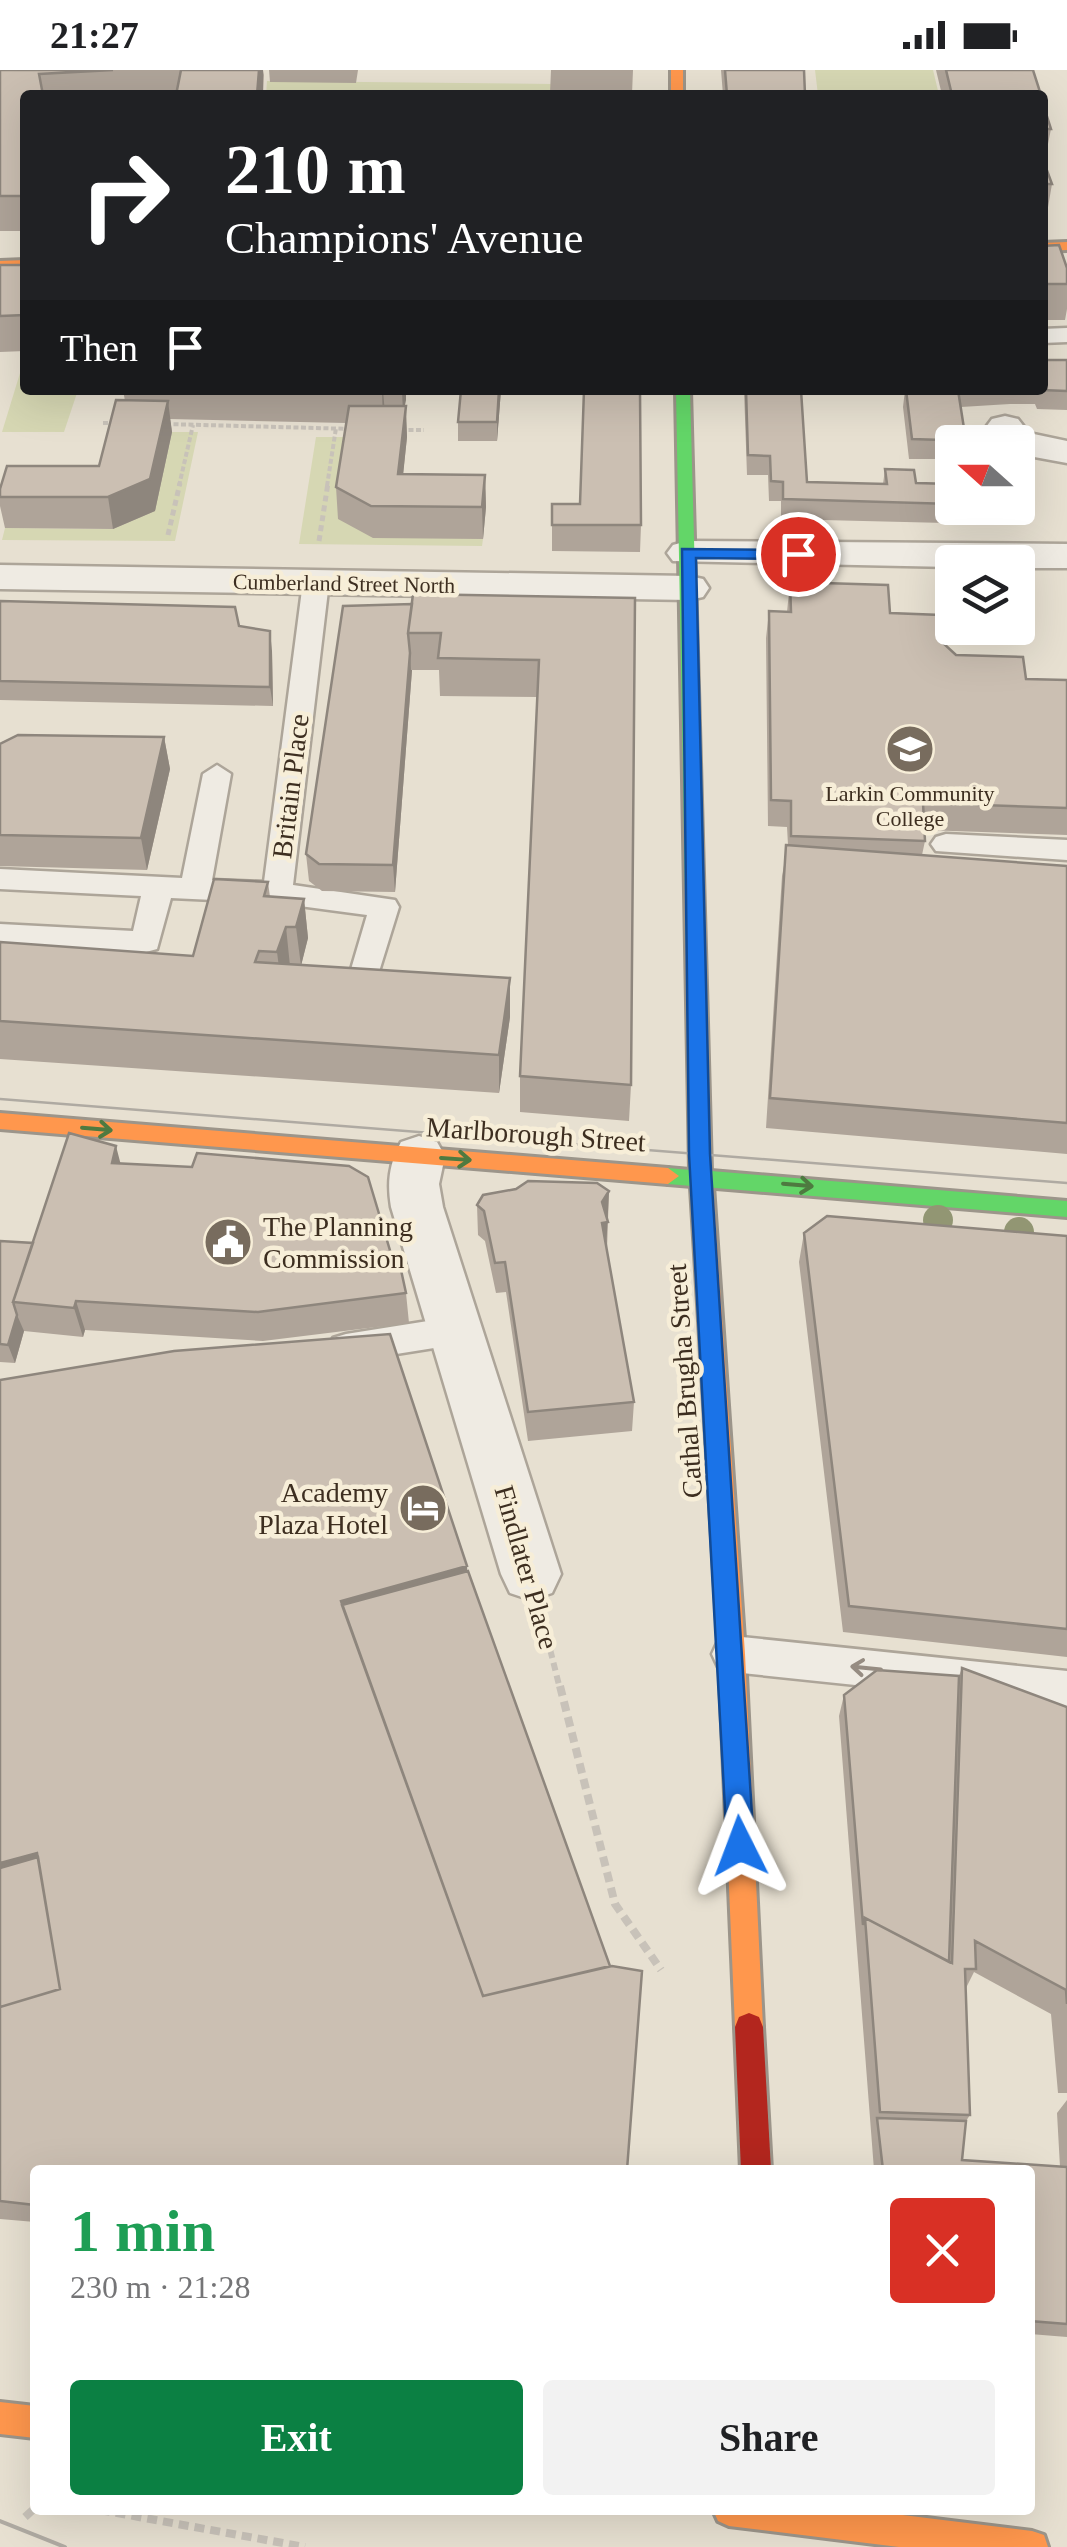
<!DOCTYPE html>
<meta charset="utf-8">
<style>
body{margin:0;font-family:Georgia,serif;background:#f2f2f2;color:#202124;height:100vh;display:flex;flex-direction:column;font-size:38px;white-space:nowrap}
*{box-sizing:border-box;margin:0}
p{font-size:32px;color:#757577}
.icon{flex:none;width:55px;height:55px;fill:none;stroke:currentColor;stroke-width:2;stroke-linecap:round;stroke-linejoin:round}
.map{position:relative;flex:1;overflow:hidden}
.sheet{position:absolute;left:30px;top:2095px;width:1005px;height:350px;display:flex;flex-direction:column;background:#fff;border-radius:10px;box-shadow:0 10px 40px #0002}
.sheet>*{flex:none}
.top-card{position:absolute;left:20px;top:20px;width:1028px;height:305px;border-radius:10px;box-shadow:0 10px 40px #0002;background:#202124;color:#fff;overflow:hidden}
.needle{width:65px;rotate:291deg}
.buttons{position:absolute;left:935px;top:355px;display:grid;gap:20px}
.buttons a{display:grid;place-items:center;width:100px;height:100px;border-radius:10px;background:#fff;box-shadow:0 10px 40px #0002;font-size:50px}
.pin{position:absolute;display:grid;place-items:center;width:85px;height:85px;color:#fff;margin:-42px;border:5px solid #fff;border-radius:50%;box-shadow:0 2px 10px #0007}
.me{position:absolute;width:110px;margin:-55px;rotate:357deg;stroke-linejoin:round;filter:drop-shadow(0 0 8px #0008)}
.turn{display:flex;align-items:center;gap:35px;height:210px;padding:0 40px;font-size:45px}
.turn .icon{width:130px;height:130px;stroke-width:2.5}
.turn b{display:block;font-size:70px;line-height:85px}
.then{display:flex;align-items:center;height:95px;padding:0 40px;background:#0003;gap:20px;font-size:38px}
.round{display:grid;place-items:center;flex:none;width:105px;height:105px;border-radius:10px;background:#f2f2f2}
.summary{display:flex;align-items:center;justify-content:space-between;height:170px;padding:0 40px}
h1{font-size:60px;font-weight:700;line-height:75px;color:#1e9e55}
.action{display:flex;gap:20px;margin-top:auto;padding:20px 40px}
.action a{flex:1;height:115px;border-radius:10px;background:#0b8043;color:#fff;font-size:40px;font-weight:700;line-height:115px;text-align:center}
.action a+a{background:#f2f2f2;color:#202124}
.status{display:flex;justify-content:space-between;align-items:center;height:70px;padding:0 50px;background:#fff;direction:ltr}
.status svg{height:28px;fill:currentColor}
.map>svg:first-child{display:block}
.green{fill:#d6d7b3}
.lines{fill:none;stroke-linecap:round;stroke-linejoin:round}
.lane-casing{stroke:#ada599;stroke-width:5}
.street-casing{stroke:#ada599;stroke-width:5}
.fast-casing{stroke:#9c958a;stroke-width:6}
.slow-casing{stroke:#9c958a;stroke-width:6}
.jam-casing{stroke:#9c958a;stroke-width:6}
.path-far3{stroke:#c8c2b9;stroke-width:4;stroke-dasharray:5 2.5;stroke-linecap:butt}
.path-far2{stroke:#c8c2b9;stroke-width:5;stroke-dasharray:6 4;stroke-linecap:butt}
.path-far1{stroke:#c8c2b9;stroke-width:6;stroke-dasharray:8 5;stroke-linecap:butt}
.path{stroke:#c8c2b9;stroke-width:8;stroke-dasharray:10 6;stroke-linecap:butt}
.lane{fill:#efebe3;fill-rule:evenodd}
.street{fill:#efebe3;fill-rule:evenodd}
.fast{fill:#63d668;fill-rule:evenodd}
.slow{fill:#ff974d;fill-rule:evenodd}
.jam{fill:#b3261e;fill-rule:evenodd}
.tram-far1{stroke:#afaaa2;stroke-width:2.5}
.tram{stroke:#afaaa2;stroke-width:4}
.tree{fill:#929673}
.wall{fill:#afa499}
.shaded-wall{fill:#8e867d}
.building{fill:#cbbfb2;stroke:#8e867d;stroke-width:2.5}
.oneway{stroke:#4e7a40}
.oneway2{stroke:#968c82}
.route{fill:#1a73e8;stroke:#114b97;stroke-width:2.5}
.labels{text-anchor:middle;stroke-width:9;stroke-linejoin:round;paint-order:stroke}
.far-street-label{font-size:22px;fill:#3d2e20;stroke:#f7eed8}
.far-poi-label{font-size:22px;fill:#3d2e20;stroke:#f7eed8}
.street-label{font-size:28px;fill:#3d2e20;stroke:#f7eed8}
.poi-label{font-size:28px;fill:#3d2e20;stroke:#f7eed8;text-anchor:start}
</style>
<div class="status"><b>21:27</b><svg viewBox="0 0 49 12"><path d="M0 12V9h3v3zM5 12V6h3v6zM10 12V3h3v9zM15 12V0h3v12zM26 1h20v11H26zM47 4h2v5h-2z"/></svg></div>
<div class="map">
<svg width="1067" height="2477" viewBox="0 0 1067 2477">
<rect width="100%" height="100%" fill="#e7e0d1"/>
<path class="green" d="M 815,0 L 933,0 L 939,25 L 818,25 Z
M 267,11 L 551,14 L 632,25 L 266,25 Z
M 24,290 L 25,320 L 78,320 L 64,362 L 2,362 Z
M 172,362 L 198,362 L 175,471 L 2,470 L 5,458 L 113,459 L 154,441 Z
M 316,367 L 351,367 L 483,469 L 482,476 L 299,474 Z"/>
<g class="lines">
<g class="lane-casing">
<path id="lane" d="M 1067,258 L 1067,272 L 1042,273 L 1042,259 Z
M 316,504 L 329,512 L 293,815 L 395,830 L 399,837 L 373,921 L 351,921 L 347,913 L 367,845 L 277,833 L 171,828 L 157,879 L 146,882 L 0,874 L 0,854 L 133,861 L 141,826 L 0,819 L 0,799 L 182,808 L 203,704 L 217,695 L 231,704 L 212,810 L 264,812 L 303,512 Z
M 946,764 L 1067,770 L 1067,790 L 936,781 L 931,774 L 936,767 Z
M 453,1247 L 465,1251 L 471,1261 L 465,1271 L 453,1275 L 346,1292 L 333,1288 L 328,1278 L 333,1268 L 346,1264 Z
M 732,1566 L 1067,1601 L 1067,1637 L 732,1602 L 718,1597 L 712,1584 L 718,1571 Z"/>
</g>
<g class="street-casing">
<path id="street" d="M 1005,346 L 1018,349 L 1029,363 L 1067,371 L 1067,393 L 1018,384 L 1018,372 L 997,372 L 986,357 L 992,349 Z
M 687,471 L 1067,474 L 1067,498 L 1018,498 L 1018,492 L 952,492 L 952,497 L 673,491 L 667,483 L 673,475 Z
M 0,495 L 689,506 L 703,509 L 709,518 L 703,527 L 689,530 L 0,519 Z
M 419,1066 L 437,1072 L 445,1086 L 439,1114 L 443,1137 L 561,1504 L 552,1523 L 531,1530 L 510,1523 L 501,1504 L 391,1137 C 387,1113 389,1094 401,1072 Z"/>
</g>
<g class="fast-casing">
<path id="fast" d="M 676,320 L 690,320 L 711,1101 L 1067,1131 L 1067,1147 L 668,1114 L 657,1106 L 668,1098 L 690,1100 Z"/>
</g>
<g class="slow-casing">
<path id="slow" d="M 671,0 L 683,0 L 683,25 L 671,25 Z
M 1067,172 L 1067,180 L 1042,181 L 1042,173 Z
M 25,190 L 25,198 L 0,199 L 0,191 Z
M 0,1043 L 668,1098 L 679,1106 L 668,1114 L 0,1059 Z
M 701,1093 L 712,1101 L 745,1584 L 763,1957 L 759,1967 L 749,1971 L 739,1967 L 735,1957 L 719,1584 L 690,1101 Z
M 0,2332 L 35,2336 L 35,2368 L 0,2364 Z
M 713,2440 L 862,2440 L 1032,2461 L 1044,2465 L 1048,2477 L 899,2477 L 729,2456 L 718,2451 Z"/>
</g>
<g class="jam-casing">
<path id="jam" d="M 749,1943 L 759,1947 L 763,1957 L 771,2100 L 741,2100 L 735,1957 L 739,1947 Z"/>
</g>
<path class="path-far3" d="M 103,353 L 118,353
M 166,354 L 353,359
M 401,360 L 424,360
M 179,416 L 193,355
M 327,416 L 336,358"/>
<path class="path-far2" d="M 168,465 L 180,413
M 319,471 L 328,413"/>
<path class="path-far1" d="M 544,1555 L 560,1619"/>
<path class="path" d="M 560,1616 L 615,1834 L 661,1900
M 100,2440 L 305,2477
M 25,2447 L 35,2438"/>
<use href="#lane" class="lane"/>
<use href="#street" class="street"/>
<use href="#fast" class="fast"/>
<use href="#slow" class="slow"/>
<use href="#jam" class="jam"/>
<path class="tram-far1" d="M 0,1029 L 1067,1113"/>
<path class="tram" d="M 0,2451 L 65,2477"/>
</g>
<g class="tree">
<circle cx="938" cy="1150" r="15"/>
<circle cx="1019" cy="1162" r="15"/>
</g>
<path class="wall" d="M 0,0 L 263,0 L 264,5 L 263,25 L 25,25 L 25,161 L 0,161 Z
M 269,0 L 358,0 L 356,13 L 270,12 Z
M 551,0 L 633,0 L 632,24 L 550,23 Z
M 721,0 L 804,0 L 805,25 L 723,25 Z
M 936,0 L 1033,0 L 1041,25 L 942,25 Z
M 1042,31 L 1051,59 L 1046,84 L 1042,84 Z
M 1042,87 L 1052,114 L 1046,149 L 1042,149 Z
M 1042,176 L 1067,198 L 1067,239 L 1065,250 L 1042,250 Z
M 0,195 L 25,195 L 25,281 L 0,282 Z
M 1067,290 L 1067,340 L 1037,339 L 1035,334 L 1010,334 L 961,337 L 966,371 L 952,372 L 952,405 L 942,405 L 939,389 L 909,389 L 903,337 L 905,320 L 1042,320 Z
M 123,320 L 406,320 L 405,336 L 407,367 L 403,404 L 485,405 L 486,437 L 483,469 L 373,468 L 338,449 L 336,417 L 346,353 L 170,349 L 172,362 L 155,441 L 113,459 L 5,458 L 0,436 L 0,419 L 99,396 L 125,331 Z
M 501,320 L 497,371 L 458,371 L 458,352 Z
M 744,320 L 801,320 L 807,412 L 883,414 L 885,399 L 916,413 L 952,414 L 952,438 L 1018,438 L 1018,387 L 1030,436 L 1025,455 L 781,449 L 781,431 L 769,431 L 768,405 L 747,405 Z
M 552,434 L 580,434 L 641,455 L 640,482 L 552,481 Z
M 790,512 L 890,543 L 944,574 L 956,585 L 1026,609 L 1067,610 L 1067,765 L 924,760 L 925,771 L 922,785 L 1067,796 L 1067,1084 L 766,1058 L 782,806 L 788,775 L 787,757 L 768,756 L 766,568 L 769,541 L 787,542 Z
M 635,528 L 631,1015 L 629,1051 L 520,1042 L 520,1006 L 538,627 L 440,626 L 439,600 L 412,600 L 395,822 L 322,821 L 309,811 L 306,784 L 343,536 Z
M 0,531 L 239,556 L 272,581 L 273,636 L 0,630 Z
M 164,667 L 170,699 L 147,800 L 0,796 L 0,674 Z
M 268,812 L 270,827 L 304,829 L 308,868 L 301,895 L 510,908 L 510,947 L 499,1023 L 0,989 L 0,872 L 193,886 Z
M 120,1093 L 395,1197 L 406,1223 L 409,1253 L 263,1271 L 85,1260 L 83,1267 L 24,1261 L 15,1293 L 0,1292 L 0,1171 L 33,1173 Z
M 516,1119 L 609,1121 L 607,1180 L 634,1332 L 632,1361 L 528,1371 L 506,1222 L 496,1223 L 485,1171 L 478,1165 L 477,1135 Z
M 804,1163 L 1067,1166 L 1067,1587 L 843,1562 L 799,1192 Z
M 0,1310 L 35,2100 L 35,2152 L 0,2149 Z
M 962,1598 L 1067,1637 L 1067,2023 L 1058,2023 L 1051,1944 L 974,1902 L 965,1920 L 970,2045 L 966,2051 L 962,2090 L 1060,2097 L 1057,2043 L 1067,2030 L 1067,2267 L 1030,2264 L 1030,2100 L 874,2100 L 839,1646 L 844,1625 L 959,1606 Z"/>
<path class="shaded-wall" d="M 259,0 L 263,0 L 263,25 L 257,25 Z
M 382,320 L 383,320 L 385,344 L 383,354 Z
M 402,320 L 406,320 L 406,330 L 403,344 Z
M 499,320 L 501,320 L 497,371 L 497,352 Z
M 168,331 L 172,362 L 155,441 L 113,459 L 108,427 Z
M 406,336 L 407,367 L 400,435 L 398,404 Z
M 485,405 L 486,437 L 483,469 L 482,437 Z
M 270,561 L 272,581 L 273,636 L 270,617 Z
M 410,583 L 411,600 L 412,600 L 395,822 L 393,795 Z
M 164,667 L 170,699 L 147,800 L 141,768 Z
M 304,829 L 308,868 L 301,896 L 296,857 Z
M 286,857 L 290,896 L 282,921 L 277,882 Z
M 510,908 L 510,947 L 499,1023 L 499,985 Z
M 116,1076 L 124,1107 L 112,1093 Z
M 609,1121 L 606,1182 L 601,1183 L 602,1132 Z
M 76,1231 L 85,1260 L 83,1267 L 74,1238 Z
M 17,1245 L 24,1261 L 15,1293 L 8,1275 Z
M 467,1496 L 469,1527 L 351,1560 L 341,1531 Z
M 37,1783 L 50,1809 L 0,1824 L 0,1793 Z"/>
<path class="building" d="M 0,0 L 113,0 L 39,4 L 43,25 L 25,25 L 25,126 L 0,126 Z
M 181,0 L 259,0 L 257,25 L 176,25 Z
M 725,0 L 804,0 L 805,25 L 727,25 Z
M 946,0 L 1033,0 L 1041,25 L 952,25 Z
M 1042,31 L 1051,59 L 1042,59 Z
M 1042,87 L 1052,114 L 1042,114 Z
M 1059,175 L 1067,198 L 1067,214 L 1042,214 L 1042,176 Z
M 0,195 L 25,195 L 25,245 L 0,246 Z
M 1042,290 L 1067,290 L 1067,321 L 1041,320 L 1042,320 Z
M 246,320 L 382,320 L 381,323 Z
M 461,320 L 499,320 L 497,352 L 458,352 Z
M 584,320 L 640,320 L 641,455 L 552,455 L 552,434 L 580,434 Z
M 746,320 L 801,320 L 807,412 L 887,414 L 885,399 L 914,400 L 916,413 L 952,414 L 952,434 L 783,429 L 783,412 L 771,411 L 770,386 L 748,385 Z
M 906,320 L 958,320 L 966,371 L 1003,372 L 952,372 L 952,385 L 945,385 L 942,370 L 912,369 Z
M 116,330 L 168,331 L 150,409 L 108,427 L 0,427 L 0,419 L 7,396 L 99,396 Z
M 349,336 L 406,336 L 398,404 L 485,405 L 482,437 L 371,436 L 336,417 Z
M 1018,387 L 1022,387 L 1030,436 L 1018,435 Z
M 790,512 L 888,515 L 890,543 L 941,545 L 944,574 L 956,585 L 1023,587 L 1026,609 L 1067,610 L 1067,738 L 923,733 L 925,771 L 791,766 L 791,731 L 771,730 L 769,541 L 791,542 Z
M 413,524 L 635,528 L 631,1015 L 520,1006 L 539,590 L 438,588 L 441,563 L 408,563 Z
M 0,531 L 235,537 L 239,556 L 270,561 L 270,617 L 0,611 Z
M 412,534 L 408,563 L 410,583 L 393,795 L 319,794 L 306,784 L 343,536 Z
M 18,665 L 164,667 L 141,768 L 0,765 L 0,674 Z
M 786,775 L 1067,796 L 1067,1053 L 770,1028 Z
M 214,809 L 268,812 L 264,826 L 304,829 L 296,857 L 286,857 L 277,882 L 259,881 L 255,892 L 510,908 L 499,985 L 0,951 L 0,872 L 193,886 Z
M 69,1063 L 116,1076 L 112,1093 L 192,1097 L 197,1083 L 349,1096 L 368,1107 L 395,1197 L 401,1200 L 406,1223 L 258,1242 L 76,1231 L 74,1238 L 13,1232 Z
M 528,1111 L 597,1113 L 609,1121 L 602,1132 L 608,1152 L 602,1153 L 634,1332 L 528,1342 L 505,1192 L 495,1193 L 484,1141 L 477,1135 L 483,1125 L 516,1119 Z
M 827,1146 L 1067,1166 L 1067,1559 L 849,1536 L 804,1163 Z
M 0,1171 L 33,1173 L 13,1232 L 17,1245 L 8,1275 L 0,1274 Z
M 390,1264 L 467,1496 L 341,1531 L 483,1926 L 612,1896 L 642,1901 L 627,2100 L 35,2100 L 35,2135 L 0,2131 L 0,1937 L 60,1919 L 37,1783 L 0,1793 L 0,1310 L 174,1281 Z
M 468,1501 L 610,1896 L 483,1926 L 342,1535 Z
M 962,1598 L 1067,1637 L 1067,1934 L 1066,1920 L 975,1871 L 976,1899 L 965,1899 L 970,2045 L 880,2042 L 865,1848 L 952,1893 Z
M 877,1600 L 959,1606 L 949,1892 L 865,1848 L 863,1855 L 844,1625 Z
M 38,1787 L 60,1919 L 0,1937 L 0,1798 Z
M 877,2048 L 966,2051 L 962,2090 L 1067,2097 L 1067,2254 L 1030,2251 L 1030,2100 L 883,2100 Z"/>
<defs><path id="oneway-shaft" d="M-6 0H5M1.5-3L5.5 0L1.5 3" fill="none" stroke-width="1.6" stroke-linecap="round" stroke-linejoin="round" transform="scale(2.5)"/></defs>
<g class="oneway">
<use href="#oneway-shaft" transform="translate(97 1059) rotate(5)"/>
<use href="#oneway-shaft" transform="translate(456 1089) rotate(4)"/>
<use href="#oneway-shaft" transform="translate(798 1115) rotate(5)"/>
</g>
<use class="oneway2" href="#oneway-shaft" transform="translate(866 1598) rotate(-174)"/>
<path class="route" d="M 682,479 L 798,480 L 806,484 L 798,489 L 696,488 L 710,1084 L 754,1776 L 750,1786 L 740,1789 L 731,1786 L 727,1776 L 689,1084 Z"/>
<defs>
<g id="university-disc" transform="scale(2.5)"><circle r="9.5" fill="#786c5e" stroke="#f7eed8"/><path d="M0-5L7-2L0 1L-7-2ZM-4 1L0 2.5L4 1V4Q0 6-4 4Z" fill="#fff"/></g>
<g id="civic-disc" transform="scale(2.5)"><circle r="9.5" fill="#786c5e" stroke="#f7eed8"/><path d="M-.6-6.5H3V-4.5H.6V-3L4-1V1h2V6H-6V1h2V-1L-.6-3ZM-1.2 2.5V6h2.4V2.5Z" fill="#fff"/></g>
<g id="hotel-disc" transform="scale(2.5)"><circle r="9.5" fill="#786c5e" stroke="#f7eed8"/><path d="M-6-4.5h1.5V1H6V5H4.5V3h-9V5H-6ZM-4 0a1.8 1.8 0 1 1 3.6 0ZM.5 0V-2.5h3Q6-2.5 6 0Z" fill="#fff"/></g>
</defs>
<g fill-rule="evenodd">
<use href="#university-disc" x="910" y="679"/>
<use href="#civic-disc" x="228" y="1172"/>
<use href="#hotel-disc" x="423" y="1438"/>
</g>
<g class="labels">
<g class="far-street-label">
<text transform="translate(344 513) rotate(1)" y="8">Cumberland Street North</text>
</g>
<g class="far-poi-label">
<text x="910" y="731">Larkin Community<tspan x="910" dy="25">College</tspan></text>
</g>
<g class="street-label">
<text transform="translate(290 716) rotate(-83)" y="10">Britain Place</text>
<text transform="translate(536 1064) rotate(4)" y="10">Marlborough Street</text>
<text transform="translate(684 1311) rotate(-94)" y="10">Cathal Brugha Street</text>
<text transform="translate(527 1497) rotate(74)" y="10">Findlater Place</text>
</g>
<g class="poi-label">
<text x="263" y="1166">The Planning<tspan x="263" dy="32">Commission</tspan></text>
<text x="388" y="1432" text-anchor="end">Academy<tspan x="388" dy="32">Plaza Hotel</tspan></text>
</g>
</g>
</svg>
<div class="buttons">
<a><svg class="needle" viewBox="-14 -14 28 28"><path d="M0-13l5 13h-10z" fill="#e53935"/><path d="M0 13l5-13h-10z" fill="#757577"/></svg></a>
<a><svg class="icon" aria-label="layers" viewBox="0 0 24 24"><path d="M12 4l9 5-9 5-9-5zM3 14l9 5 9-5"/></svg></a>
</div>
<div class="pin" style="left:798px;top:484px;background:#d93025"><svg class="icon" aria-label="arrive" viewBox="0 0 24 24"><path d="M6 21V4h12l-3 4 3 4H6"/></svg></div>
<svg class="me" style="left:740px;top:1776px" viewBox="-20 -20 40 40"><path d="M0-17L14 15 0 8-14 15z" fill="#1a73e8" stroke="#fff" stroke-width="4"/></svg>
<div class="top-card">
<div class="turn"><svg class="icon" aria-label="right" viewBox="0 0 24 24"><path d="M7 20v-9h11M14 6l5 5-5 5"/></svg><div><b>210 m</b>Champions' Avenue</div></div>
<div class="then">Then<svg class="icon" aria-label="arrive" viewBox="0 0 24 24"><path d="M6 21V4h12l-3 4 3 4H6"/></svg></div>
</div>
<section class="sheet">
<div class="summary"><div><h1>1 min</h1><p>230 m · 21:28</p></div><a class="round" style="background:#d93025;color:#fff"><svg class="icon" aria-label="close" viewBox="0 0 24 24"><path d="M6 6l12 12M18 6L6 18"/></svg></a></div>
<div class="action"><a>Exit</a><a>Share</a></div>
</section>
</div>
